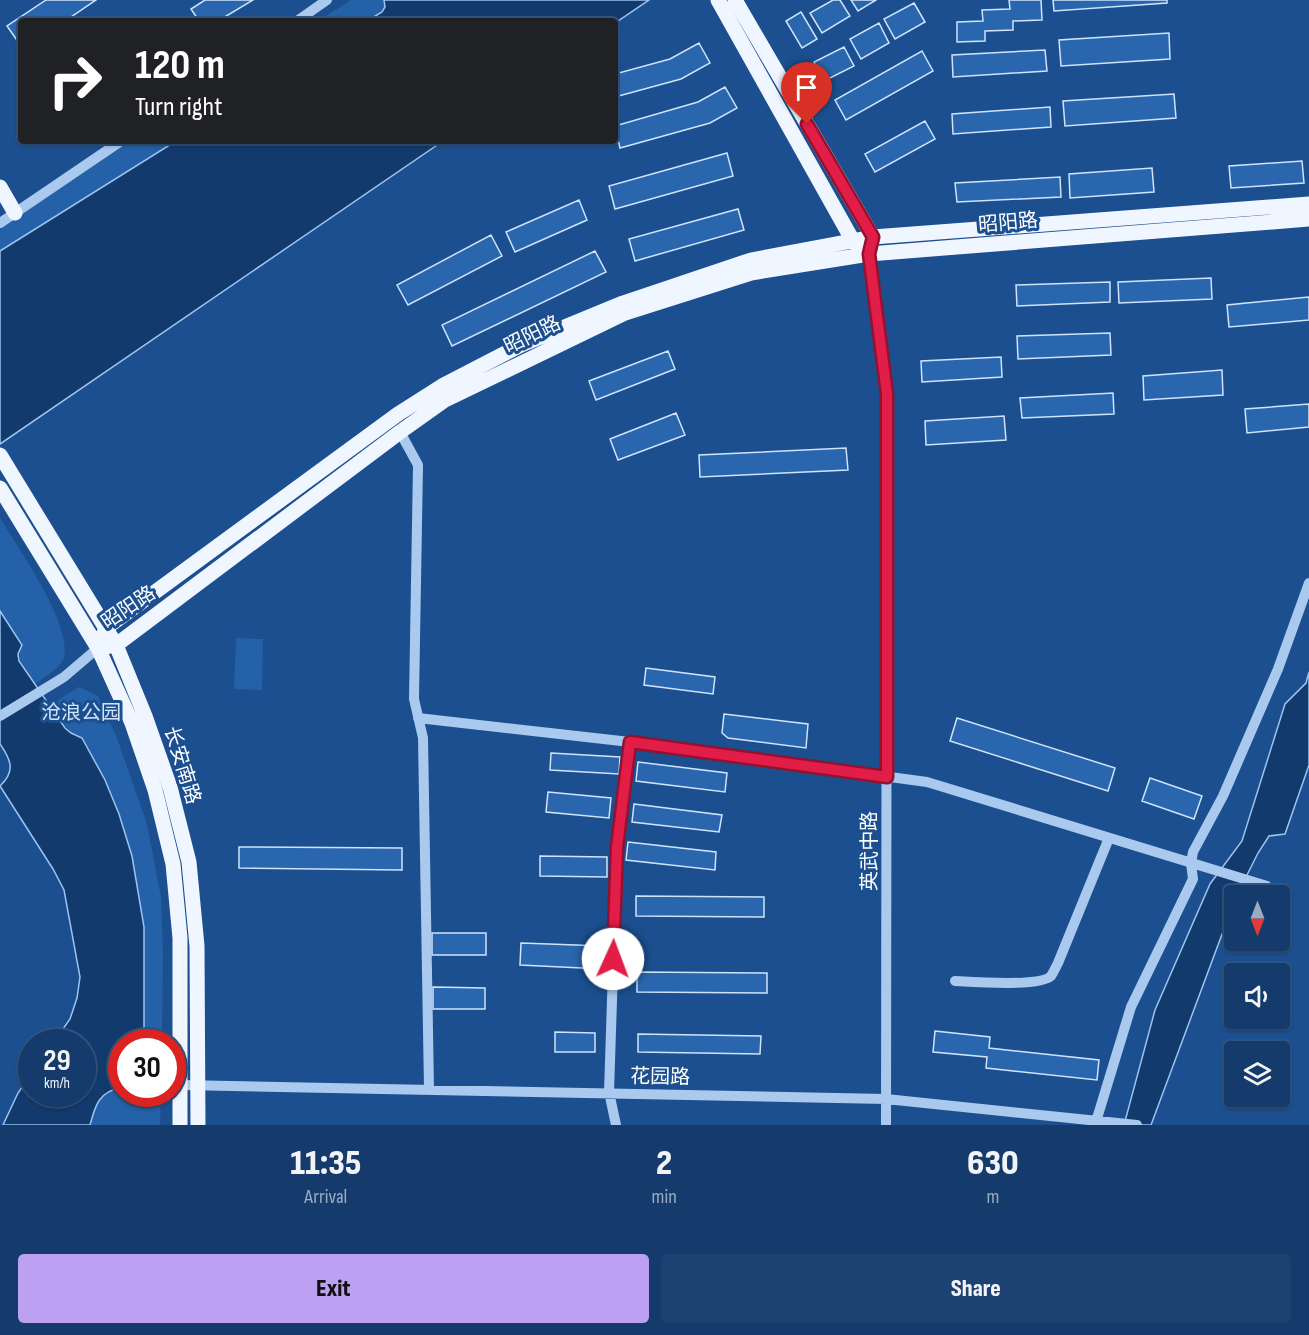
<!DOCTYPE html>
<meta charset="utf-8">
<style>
body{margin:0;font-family:"Sofia Sans Condensed","Noto Sans SC",sans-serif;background:#1d4271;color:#f1f3f6;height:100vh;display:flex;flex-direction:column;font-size:22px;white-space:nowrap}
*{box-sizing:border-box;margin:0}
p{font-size:20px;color:#9dadc1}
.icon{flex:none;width:33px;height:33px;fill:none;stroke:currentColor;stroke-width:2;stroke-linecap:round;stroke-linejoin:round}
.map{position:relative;height:1125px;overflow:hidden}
.side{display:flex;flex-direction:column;background:#143b6b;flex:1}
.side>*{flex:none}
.hud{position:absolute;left:18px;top:18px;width:600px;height:126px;border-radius:6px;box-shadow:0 2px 4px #0004,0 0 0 2px #33557e;background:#202124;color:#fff;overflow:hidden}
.needle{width:39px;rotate:180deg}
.buttons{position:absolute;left:1224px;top:885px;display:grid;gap:12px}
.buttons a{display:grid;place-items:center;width:66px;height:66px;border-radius:6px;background:#143b6b;box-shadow:0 2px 4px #0004,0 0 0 2px #33557e;font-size:30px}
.speed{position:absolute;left:18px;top:1029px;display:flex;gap:12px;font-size:30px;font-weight:700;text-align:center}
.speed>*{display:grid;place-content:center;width:78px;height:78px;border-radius:50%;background:#143b6b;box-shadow:0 2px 4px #0004,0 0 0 2px #33557e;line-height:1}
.speed small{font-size:15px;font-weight:400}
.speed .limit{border:9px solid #d22;background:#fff;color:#111}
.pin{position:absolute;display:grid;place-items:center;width:51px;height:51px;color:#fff;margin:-62px -26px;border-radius:50% 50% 50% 0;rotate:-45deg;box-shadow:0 0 6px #0007}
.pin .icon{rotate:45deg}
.me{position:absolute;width:66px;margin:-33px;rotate:2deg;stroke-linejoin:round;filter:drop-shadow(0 0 4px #0008)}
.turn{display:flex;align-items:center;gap:21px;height:126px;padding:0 18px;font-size:27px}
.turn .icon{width:78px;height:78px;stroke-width:2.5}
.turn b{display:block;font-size:42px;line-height:51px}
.eta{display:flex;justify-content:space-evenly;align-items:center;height:102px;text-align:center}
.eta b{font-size:36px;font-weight:800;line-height:42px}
.button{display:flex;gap:12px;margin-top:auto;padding:12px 18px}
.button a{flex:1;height:69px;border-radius:6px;background:#bca0f2;color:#111;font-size:24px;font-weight:800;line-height:69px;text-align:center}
.button a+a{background:#1d4271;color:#f1f3f6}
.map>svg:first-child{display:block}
.green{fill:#2461a8}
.water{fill:#123a6d;stroke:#9cc4f0;stroke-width:1.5}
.building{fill:#2a66ad;stroke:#cfe3fa;stroke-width:1.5}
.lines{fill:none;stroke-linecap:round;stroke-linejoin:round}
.minor{stroke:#a9c9ee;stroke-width:10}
.major{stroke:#f0f6ff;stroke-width:15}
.route-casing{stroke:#92132f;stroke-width:15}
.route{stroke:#e11d48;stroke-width:10}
.labels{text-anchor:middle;stroke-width:6;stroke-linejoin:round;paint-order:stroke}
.street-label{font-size:20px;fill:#fff;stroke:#1b4f8f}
.park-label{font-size:20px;fill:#cfe3fa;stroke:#1b4f8f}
</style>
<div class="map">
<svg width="1309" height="1125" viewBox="0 0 1309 1125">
<rect width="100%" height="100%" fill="#1b4f8f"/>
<path class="green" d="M 351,0 L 384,0 L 385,7 C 371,28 341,21 318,21 Z
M 129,141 L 176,141 L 0,251 L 0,223 Z
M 0,518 C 17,546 76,629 63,660 C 59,669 43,678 35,684 C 26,671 14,660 22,644 L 0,611 Z
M 236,638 L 263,639 L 262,690 L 234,689 Z
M 79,687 L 98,696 L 117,738 L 147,824 L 161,897 L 163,952 L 162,1042 L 144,1042 L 144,927 L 132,856 L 119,814 L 71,733 L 50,705 Z
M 121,1088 L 122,1094 L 161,1094 L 160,1125 L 90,1125 C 95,1106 99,1091 121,1088 Z"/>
<path class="water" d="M 384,0 L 649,0 L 615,23 L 615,21 L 367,21 L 382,12 L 385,7 Z
M 176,141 L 443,141 L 0,444 L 0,251 Z
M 0,611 L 22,645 L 18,654 L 19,661 L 65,728 L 71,733 L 82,738 L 105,780 L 119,814 L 132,856 L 144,927 L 144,1042 L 122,1042 L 121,1088 C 99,1091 95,1106 90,1125 L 3,1125 L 18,1093 L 31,1074 L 32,1094 L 82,1094 L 82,1042 L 54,1042 L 70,1019 L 77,998 L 80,977 L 64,890 L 53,869 L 0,786 C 16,771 11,760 0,744 Z
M 1309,672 L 1309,765 L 1285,834 L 1269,836 L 1258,853 L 1237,895 L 1234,896 L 1234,902 L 1151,1125 L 1124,1125 L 1155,1010 L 1210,884 L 1242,841 L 1285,704 L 1306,683 Z"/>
<path class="building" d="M 46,0 L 96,0 L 65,21 L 21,21 L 21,46 L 7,26 Z
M 205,0 L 253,0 L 218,21 L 199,21 L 191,9 Z
M 833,0 L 840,0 L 850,16 L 822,33 L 810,13 Z
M 851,0 L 876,0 L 858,11 Z
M 1009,0 L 1041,0 L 1042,20 L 1013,21 L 1013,30 L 985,31 L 985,41 L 957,42 L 957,22 L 983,21 L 982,10 L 1010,9 Z
M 1053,0 L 1167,0 L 1167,3 L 1054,11 Z
M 914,3 L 925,22 L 895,39 L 884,19 Z
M 801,12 L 817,39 L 802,48 L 786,21 Z
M 879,23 L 889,43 L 861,59 L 850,39 Z
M 1169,33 L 1170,59 L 1061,66 L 1059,40 Z
M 699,43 L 710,63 L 681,79 L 615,97 L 615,74 L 670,59 Z
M 844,47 L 854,66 L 824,81 L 814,62 Z
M 1045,50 L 1047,71 L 953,77 L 952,55 Z
M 922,51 L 933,71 L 846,120 L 835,100 Z
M 725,87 L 737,108 L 710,123 L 620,148 L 615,126 L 698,102 Z
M 1174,94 L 1176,118 L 1065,126 L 1063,101 Z
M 1050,107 L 1051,127 L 953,134 L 952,114 Z
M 925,121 L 935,139 L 875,172 L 865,154 Z
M 727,153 L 733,176 L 615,209 L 609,186 Z
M 1302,161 L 1304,183 L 1231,188 L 1229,166 Z
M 1152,168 L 1154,192 L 1070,198 L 1069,174 Z
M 1060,177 L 1061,197 L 957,202 L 955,183 Z
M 579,200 L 587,220 L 515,252 L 506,232 Z
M 738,209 L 744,230 L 635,261 L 629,239 Z
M 491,235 L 502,256 L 408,305 L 397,285 Z
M 595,251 L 606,272 L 452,346 L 442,325 Z
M 1211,278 L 1212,299 L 1119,303 L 1118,282 Z
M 1110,282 L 1110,302 L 1017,306 L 1016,285 Z
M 1309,297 L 1309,320 L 1229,327 L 1227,305 Z
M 1110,333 L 1111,355 L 1018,359 L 1017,336 Z
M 668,351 L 675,369 L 596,400 L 589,381 Z
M 1001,357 L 1002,377 L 922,382 L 921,361 Z
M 1222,370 L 1223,395 L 1144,400 L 1143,376 Z
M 1113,393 L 1114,414 L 1022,418 L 1020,398 Z
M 1309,404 L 1309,427 L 1247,433 L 1245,409 Z
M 676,413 L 685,435 L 618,460 L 610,439 Z
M 1004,416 L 1006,440 L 926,445 L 925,421 Z
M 846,448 L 848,470 L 700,477 L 699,455 Z
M 646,668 L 715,677 L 713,694 L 644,685 Z
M 724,714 L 808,724 L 806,748 L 728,738 L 722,733 Z
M 957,718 L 1115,768 L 1108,791 L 950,741 Z
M 551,753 L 620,757 L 619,774 L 550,770 Z
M 638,762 L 727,773 L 725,792 L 636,781 Z
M 1150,778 L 1202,796 L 1194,819 L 1142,801 Z
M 548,792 L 611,798 L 609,818 L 546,812 Z
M 634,804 L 722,815 L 719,832 L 632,822 Z
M 628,842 L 716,852 L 715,870 L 626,860 Z
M 239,847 L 402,848 L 402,870 L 239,868 Z
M 540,856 L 607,857 L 607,877 L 540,876 Z
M 636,896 L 764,897 L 764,917 L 636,916 Z
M 432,933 L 486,933 L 486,955 L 432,955 Z
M 521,943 L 603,946 L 602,969 L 520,965 Z
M 637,972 L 767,973 L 767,993 L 637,992 Z
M 433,987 L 485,988 L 485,1009 L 433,1009 Z
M 935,1031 L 990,1037 L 989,1048 L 1099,1060 L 1097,1080 L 986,1068 L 987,1057 L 933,1052 Z
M 555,1032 L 595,1033 L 595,1052 L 555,1052 Z
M 638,1034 L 761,1036 L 760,1054 L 638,1052 Z"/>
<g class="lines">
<path class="minor" d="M 297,21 L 327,0
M 0,223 L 121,141
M 869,254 L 887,394 L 886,1125
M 400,432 L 418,465 L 414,699 L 423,738 L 429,1089
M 0,716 L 64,677 L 98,648
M 418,718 L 630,742 L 927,782 L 1267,886
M 955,981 C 973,982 1040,987 1051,976 C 1053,973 1056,967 1058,963 L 1109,838
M 181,1085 L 886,1099 L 1137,1125
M 616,1125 L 609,1092 L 617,847 L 630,742
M 1095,1125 L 1131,1007 L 1193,879 L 1191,863 L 1193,852 L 1223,796 L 1278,669 L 1309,583"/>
<path class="major" d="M 718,0 L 853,241 L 858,246
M 735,0 L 873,237 L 871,244
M 0,187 L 15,213
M 0,455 L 116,645 L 145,716 L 170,787 L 189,862 L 197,946 L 198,1125
M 0,488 L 98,648 L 132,723 L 155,790 L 173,864 L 180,938 L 180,1125
M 98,648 L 106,628 L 398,414 L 442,386 L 521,345 L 623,303 L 751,260 L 873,237 L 1309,204
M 98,648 L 116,645 L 400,432 L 445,400 L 625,313 L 751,273 L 869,254 L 1309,219"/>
</g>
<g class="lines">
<g class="route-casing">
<path id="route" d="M 613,959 L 617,847 L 630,742 L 887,777 L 887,394 L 869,254 L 873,237 L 807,124"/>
</g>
<use href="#route" class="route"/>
</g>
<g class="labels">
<g class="street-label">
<text transform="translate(1008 222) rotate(-5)" y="7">昭阳路</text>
<text transform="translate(532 334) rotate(-26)" y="7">昭阳路</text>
<text transform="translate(128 607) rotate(-34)" y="7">昭阳路</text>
<text transform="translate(183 765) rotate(73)" y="7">长安南路</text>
<text transform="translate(869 851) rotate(-90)" y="7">英武中路</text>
<text transform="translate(660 1076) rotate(1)" y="7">花园路</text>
</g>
<g class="park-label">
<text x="81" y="719">沧浪公园</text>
</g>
</g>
</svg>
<div class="buttons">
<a><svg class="needle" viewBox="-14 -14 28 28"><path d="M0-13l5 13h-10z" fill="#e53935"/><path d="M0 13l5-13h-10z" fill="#9dadc1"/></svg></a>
<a><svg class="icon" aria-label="sound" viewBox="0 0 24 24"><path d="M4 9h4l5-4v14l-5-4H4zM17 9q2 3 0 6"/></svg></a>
<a><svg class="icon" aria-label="layers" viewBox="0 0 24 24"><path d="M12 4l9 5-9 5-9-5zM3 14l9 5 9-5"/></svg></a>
</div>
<div class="speed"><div>29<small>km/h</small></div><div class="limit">30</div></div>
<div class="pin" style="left:807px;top:124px;background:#d93025"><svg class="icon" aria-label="arrive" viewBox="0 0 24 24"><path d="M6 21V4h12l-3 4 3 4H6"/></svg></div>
<svg class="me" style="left:613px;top:959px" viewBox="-20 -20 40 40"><circle r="19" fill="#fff"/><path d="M0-13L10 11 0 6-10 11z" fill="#e11d48"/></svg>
<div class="hud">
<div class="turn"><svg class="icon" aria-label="right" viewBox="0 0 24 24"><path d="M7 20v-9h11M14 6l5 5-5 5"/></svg><div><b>120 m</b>Turn right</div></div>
</div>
</div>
<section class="side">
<div class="eta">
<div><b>11:35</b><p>Arrival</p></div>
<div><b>2</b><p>min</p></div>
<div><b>630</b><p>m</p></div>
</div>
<div class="button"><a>Exit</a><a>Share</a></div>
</section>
